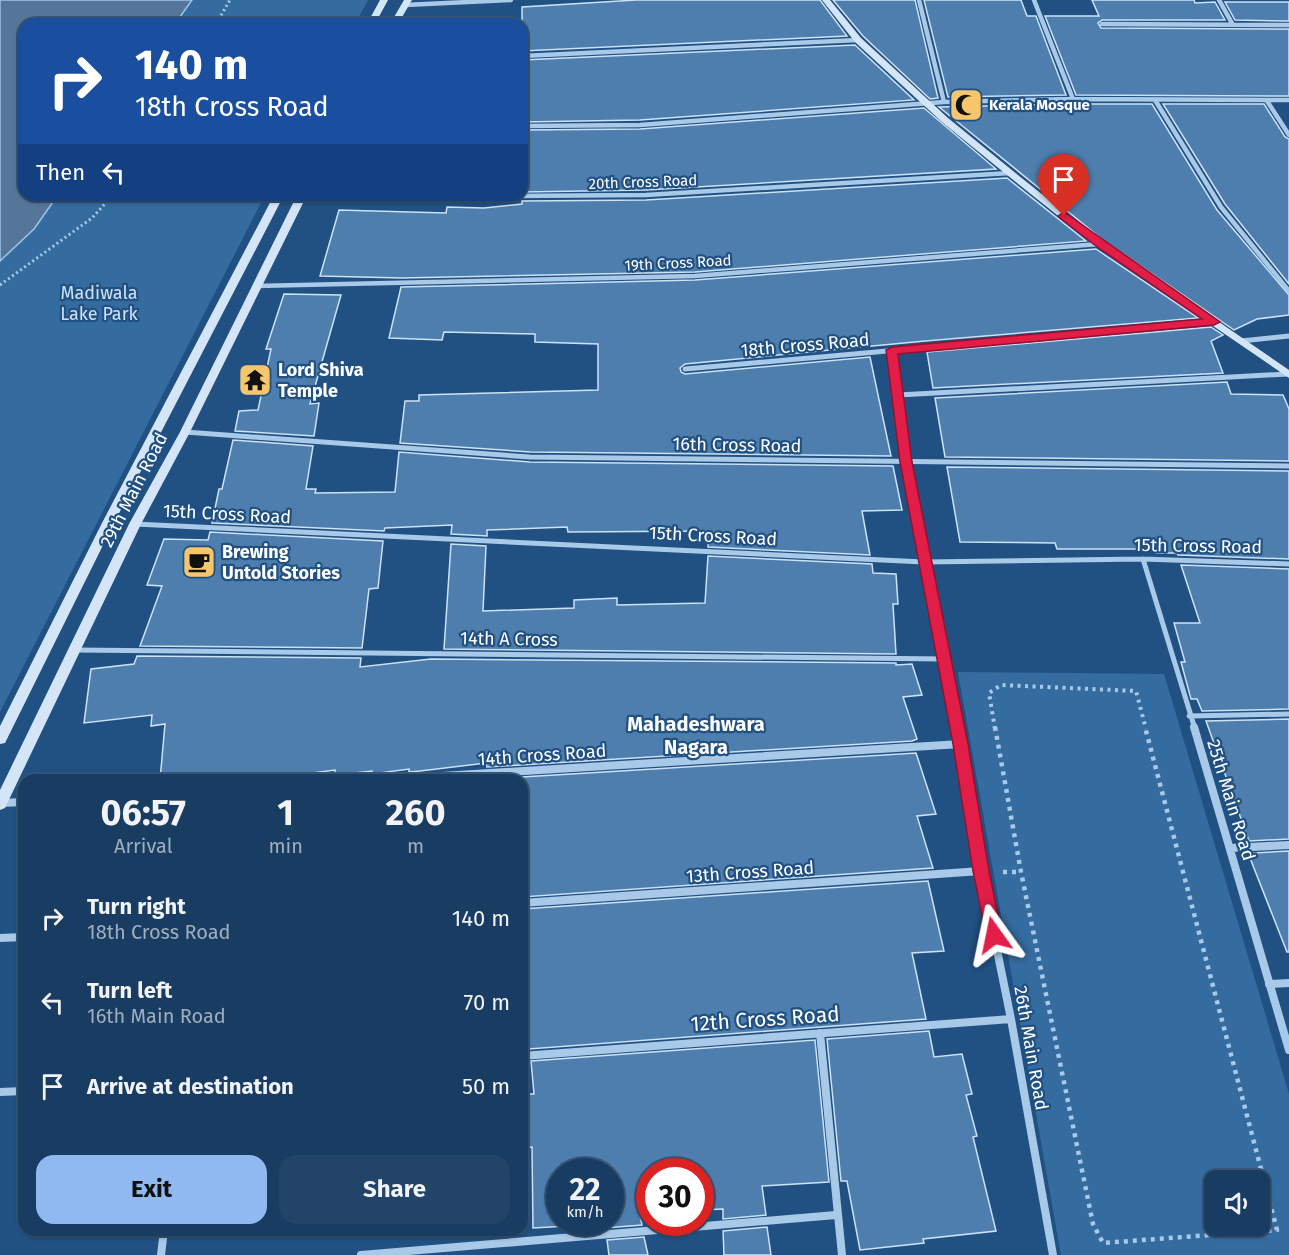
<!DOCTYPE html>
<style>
body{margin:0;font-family:"Fira Sans",sans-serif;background:#224468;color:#f1f3f6;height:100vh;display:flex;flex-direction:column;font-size:22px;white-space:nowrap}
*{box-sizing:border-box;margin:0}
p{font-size:20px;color:#9faebe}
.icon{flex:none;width:33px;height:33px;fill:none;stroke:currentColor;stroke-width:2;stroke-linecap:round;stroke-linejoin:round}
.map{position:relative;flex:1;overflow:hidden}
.sheet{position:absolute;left:18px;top:774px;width:510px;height:462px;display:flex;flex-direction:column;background:#193d62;border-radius:18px;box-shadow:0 2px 4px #0004,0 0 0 2px #375677}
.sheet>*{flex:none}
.top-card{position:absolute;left:18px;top:18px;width:510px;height:183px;border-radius:18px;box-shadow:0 2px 4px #0004,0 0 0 2px #375677;background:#1a4fa0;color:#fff;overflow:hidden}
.buttons{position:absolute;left:1204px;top:1170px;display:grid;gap:12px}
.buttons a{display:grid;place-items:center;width:66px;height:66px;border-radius:12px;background:#193d62;box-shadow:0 2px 4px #0004,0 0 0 2px #375677;font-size:30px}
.speed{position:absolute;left:546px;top:1158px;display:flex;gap:12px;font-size:30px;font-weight:700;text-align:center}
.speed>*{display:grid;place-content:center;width:78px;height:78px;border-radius:50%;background:#193d62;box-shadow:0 2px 4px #0004,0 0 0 2px #375677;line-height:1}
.speed small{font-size:15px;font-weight:400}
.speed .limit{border:9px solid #d22;background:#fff;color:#111}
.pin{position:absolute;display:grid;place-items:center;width:51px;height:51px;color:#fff;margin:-62px -26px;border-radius:50% 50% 50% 0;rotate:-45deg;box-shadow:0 0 6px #0007}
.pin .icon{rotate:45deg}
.me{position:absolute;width:66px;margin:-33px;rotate:348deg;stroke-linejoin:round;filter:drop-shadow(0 0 4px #0008)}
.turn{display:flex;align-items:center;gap:21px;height:126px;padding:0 18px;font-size:27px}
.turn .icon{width:78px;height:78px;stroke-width:2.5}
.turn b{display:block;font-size:42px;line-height:51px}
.then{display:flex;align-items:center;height:57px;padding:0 18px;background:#0003;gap:12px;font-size:22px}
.eta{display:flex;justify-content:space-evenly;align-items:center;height:102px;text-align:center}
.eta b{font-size:36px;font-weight:700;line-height:42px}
.cta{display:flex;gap:12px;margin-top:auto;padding:12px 18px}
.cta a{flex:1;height:69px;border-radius:18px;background:#90b9f0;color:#111;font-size:24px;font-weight:700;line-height:69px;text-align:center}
.cta a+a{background:#224468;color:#f1f3f6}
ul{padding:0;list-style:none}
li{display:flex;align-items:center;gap:18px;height:84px;padding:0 18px}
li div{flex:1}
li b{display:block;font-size:22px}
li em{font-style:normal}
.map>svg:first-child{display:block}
.green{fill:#356ca0;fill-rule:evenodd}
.water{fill:#55769a;stroke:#9dc5ea;stroke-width:1.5}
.building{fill:#4e7ead;stroke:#cde2f6;stroke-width:1.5;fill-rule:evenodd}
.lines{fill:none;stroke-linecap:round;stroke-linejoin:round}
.path-far2{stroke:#a9c9e8;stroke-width:3;stroke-dasharray:2 3;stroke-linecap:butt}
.path-far1{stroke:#a9c9e8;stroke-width:4;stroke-dasharray:3 4.5;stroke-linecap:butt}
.path{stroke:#a9c9e8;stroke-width:4.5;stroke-dasharray:4 5;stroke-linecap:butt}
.street-far2{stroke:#a9c9e8;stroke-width:4.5}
.street-far1{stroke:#a9c9e8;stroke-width:5}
.street{stroke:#a9c9e8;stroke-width:8}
.secondary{fill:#d4e5f7;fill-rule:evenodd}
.route{fill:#e11d48;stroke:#92132f;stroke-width:1.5}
.labels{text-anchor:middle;stroke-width:4.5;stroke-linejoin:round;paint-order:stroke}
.far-poi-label{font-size:15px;font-weight:bold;fill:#fff;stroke:#215183;text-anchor:start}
.far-street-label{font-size:15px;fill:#fff;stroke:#215183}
.park-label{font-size:18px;fill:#cde2f6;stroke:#215183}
.street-label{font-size:18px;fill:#fff;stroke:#215183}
.poi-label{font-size:18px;font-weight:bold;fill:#fff;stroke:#215183;text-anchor:start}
.neighbourhood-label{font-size:20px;font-weight:bold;fill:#fff;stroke:#215183}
.near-street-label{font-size:21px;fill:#fff;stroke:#215183}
</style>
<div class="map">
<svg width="1289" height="1255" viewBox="0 0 1289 1255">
<rect width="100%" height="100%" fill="#215183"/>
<path class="green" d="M 192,0 L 368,0 L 355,24 L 175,24 Z
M 58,195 L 265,195 L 0,712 L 0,261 L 34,229 Z
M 958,672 L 1164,674 L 1289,1094 L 1289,1255 L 1061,1255 ZM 1215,1180 L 1260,1180 L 1260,1226 L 1215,1226 Z"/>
<path class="water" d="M 0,0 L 192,0 L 175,24 L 24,24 L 24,195 L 58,195 L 34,229 L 0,261 Z"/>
<path class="building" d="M 636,0 L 820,0 L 847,36 L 522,51 L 522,7 Z
M 833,0 L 915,0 L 938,98 L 930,99 L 863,36 Z
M 924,0 L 1021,0 L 1027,16 L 1036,16 L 1066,95 L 948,97 Z
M 1092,0 L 1194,0 L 1195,3 L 1215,2 L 1225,20 L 1102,20 L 1098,23 L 1101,28 L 1289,29 L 1289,96 L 1076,95 L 1045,16 L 1099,16 Z
M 1225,2 L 1289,2 L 1289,21 L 1235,20 Z
M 855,45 L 914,100 L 640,120 L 522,122 L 522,60 Z
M 1073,104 L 1152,104 L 1217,210 L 1289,295 L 1289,315 L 1257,319 L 1234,330 L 1103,240 L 939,107 Z
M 1163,104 L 1264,104 L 1285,137 L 1289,139 L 1289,284 L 1225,204 Z
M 924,108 L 996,169 L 646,190 L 522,192 L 522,130 L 640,129 Z
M 1007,178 L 1086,241 L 695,272 L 402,278 L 320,276 L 339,210 L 446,213 L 447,207 L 484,208 L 522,204 L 522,201 L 646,200 Z
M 1096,249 L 1198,318 L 925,341 L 685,364 L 680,368 L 681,372 L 685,374 L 870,357 L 891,456 L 530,452 L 400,443 L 405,401 L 419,401 L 419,395 L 598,390 L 598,344 L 535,342 L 535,334 L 444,332 L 442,340 L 389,338 L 401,287 L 695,280 Z
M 284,294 L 341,295 L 310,404 L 319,403 L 314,436 L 235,431 L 239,411 L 258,410 L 271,349 L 266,349 Z
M 1211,327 L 1223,335 L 1211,341 L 1223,373 L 933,388 L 927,352 Z
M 1227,382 L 1231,394 L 1283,395 L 1289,409 L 1289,461 L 945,457 L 935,398 Z
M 233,440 L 313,446 L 306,489 L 316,489 L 315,493 L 395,492 L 399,452 L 530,462 L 893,466 L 902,510 L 862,511 L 870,555 L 708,547 L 709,531 L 568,532 L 567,527 L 487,530 L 487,536 L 451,534 L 452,525 L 385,528 L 384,531 L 212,523 L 219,489 L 222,489 Z
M 947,467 L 1289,471 L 1289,559 L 1178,555 L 1177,553 L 1156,553 L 1155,549 L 1057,549 L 1055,543 L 960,542 Z
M 210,532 L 383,541 L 378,588 L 369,589 L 362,648 L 140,646 L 162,586 L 147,585 L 164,539 L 208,540 Z
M 451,544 L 486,546 L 483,611 L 574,608 L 574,600 L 617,598 L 617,605 L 705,603 L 708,556 L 872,564 L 873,573 L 896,574 L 898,604 L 893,604 L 896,654 L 444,649 Z
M 1181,565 L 1289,569 L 1289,709 L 1202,711 L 1197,699 L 1191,699 L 1181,662 L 1185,662 L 1174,623 L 1200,623 Z
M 137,656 L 361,658 L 360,667 L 431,659 L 896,663 L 896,665 L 912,664 L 922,695 L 903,697 L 917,739 L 912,741 L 487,767 L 486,763 L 420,771 L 409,772 L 409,769 L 372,774 L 372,771 L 335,775 L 335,770 L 273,778 L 274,774 L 225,780 L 160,780 L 165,724 L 151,726 L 152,715 L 84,723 L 91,669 L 134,664 Z
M 1289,719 L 1289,839 L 1249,841 L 1206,721 Z
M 916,753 L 936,814 L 917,816 L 933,868 L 522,897 L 522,777 Z
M 1289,851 L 1289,952 L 1287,952 L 1250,858 L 1255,857 L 1254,853 Z
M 928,881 L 944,951 L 912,953 L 926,1019 L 529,1049 L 522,974 L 522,909 Z
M 929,1031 L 934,1057 L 962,1054 L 972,1094 L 966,1095 L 977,1136 L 973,1137 L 996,1231 L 923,1239 L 924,1243 L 860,1250 L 847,1181 L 841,1181 L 827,1039 Z
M 815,1040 L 829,1182 L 762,1186 L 766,1215 L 723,1219 L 723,1209 L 700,1210 L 700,1172 L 650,1172 L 650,1214 L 640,1215 L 642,1225 L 605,1228 L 604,1224 L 533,1228 L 532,1147 L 522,1148 L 522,1094 L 534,1094 L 531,1061 ZM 560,1172 L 610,1172 L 610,1222 L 560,1222 Z
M 767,1227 L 771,1255 L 724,1255 L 723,1231 Z
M 644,1237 L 648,1255 L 609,1255 L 607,1240 Z"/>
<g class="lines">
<path class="path-far2" d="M 216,24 L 230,0
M 0,285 L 92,218 L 113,195"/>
<path class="path-far1" d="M 995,729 L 989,693 L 1001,685 L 1136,691 L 1146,729"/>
<path class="path" d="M 995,727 L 1021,872 L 1093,1224 L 1103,1243 L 1277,1230 L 1145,727
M 1003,872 L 1021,872"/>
<path class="street-far2" d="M 1034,0 L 1073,99
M 1219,0 L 1233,25
M 405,5 L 511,0
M 1102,24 L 1289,25
M 522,56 L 858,40
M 1155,100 L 1221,207 L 1289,291
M 1267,101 L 1289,135
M 944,102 L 1073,99 L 1289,100
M 522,126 L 640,125 L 944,102 L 919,0
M 277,198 L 646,195 L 1010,173
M 256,286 L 695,276 L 1099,244"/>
<path class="street-far1" d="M 1241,341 L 1289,336
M 892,350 L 906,462 L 958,729
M 685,369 L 1213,322
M 898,395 L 1288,374
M 185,432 L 530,457 L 1289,466
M 135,524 L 924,562 L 1143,559 L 1289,564
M 1143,559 L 1195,729
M 75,650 L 944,659
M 1189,716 L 1289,714"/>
<path class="street" d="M 958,727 L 981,871 L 1011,1019 L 1053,1255
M 1194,727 L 1289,1050
M 377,780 L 961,744
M 1,803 L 24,802
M 1231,848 L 1289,845
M 522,903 L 981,871
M 0,938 L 24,937
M 1269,984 L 1289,983
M 820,1033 L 842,1255
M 522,1056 L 1011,1019
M 0,1092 L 24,1091
M 161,1255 L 164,1230
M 361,1255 L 836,1215"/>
<path class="secondary" d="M 380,0 L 388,0 L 375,24 L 367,24 Z
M 404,0 L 412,0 L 398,24 L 390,24 Z
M 822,0 L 830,0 L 861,38 L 948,118 L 1013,171 L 1102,242 L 1289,370 L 1289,378 L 1096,246 L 1007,175 L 942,122 L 855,42 Z
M 274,195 L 284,195 L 114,523 L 5,743 L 0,744 L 0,726 L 102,523 Z
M 297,195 L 307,195 L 190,432 L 141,524 L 5,808 L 0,810 L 0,790 L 129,524 L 180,432 Z"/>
</g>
<path class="route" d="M 1064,212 L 1220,322 L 1214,325 L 898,354 L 912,462 L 968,744 L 989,871 L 1002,935 L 1000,940 L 994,942 L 988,940 L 986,935 L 973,871 L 953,744 L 900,462 L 886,350 L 892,347 L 1202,319 L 1096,246 L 1060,218 L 1058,216 Z"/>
<defs>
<g id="mosque-square" transform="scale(1.725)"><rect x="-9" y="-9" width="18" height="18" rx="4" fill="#f5c66b" stroke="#215183"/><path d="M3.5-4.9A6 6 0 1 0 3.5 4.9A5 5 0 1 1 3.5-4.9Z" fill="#111"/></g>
<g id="temple-square" transform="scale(1.725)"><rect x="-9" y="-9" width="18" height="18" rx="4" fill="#f5c66b" stroke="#215183"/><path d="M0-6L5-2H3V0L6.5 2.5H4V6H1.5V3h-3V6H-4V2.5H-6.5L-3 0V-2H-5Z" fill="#111"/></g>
<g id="cafe-square" transform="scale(1.725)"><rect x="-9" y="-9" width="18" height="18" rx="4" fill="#f5c66b" stroke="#215183"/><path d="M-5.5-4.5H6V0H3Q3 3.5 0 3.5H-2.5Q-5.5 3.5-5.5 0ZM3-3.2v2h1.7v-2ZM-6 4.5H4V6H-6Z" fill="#111"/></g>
</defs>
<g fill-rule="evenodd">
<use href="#mosque-square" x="966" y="105"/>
<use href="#temple-square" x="255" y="380"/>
<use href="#cafe-square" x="199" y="562"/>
</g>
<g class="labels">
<g class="far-poi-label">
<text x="989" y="110">Kerala Mosque</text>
</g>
<g class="far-street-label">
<text transform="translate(643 182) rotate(-2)" y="5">20th Cross Road</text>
<text transform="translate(678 263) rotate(-3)" y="5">19th Cross Road</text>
</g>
<g class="park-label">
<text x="99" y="299">Madiwala<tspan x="99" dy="21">Lake Park</tspan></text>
</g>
<g class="street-label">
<text transform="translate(805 345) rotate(-5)" y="6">18th Cross Road</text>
<text transform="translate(737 445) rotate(1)" y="6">16th Cross Road</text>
<text transform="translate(134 490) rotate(-63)" y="6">29th Main Road</text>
<text transform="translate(227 514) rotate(3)" y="6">15th Cross Road</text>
<text transform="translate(713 536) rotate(3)" y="6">15th Cross Road</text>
<text transform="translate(1198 546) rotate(1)" y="6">15th Cross Road</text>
<text transform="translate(509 639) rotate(1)" y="6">14th A Cross</text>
<text transform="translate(542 755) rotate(-4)" y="6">14th Cross Road</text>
<text transform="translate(1231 800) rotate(73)" y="6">25th Main Road</text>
<text transform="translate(750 872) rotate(-4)" y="6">13th Cross Road</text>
<text transform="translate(1031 1048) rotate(80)" y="6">26th Main Road</text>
</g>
<g class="poi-label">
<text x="278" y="376">Lord Shiva<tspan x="278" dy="21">Temple</tspan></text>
<text x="222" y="558">Brewing<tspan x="222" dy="21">Untold Stories</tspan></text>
</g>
<g class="neighbourhood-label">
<text x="696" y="731">Mahadeshwara<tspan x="696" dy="23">Nagara</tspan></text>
</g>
<g class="near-street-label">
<text transform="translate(765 1019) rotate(-4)" y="7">12th Cross Road</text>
</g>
</g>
</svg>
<div class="buttons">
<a><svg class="icon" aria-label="sound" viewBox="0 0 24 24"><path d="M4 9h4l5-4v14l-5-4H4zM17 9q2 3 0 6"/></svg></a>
</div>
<div class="speed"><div>22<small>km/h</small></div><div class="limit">30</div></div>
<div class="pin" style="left:1064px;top:216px;background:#d93025"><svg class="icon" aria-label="arrive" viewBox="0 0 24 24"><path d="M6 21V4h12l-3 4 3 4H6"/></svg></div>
<svg class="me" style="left:994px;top:935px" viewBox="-20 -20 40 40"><path d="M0-17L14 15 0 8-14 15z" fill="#e11d48" stroke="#fff" stroke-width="4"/></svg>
<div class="top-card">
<div class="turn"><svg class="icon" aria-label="right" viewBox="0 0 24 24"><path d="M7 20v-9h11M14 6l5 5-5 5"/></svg><div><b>140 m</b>18th Cross Road</div></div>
<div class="then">Then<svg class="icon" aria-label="left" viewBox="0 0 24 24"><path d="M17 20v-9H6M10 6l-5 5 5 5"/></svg></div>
</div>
<section class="sheet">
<div class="eta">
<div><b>06:57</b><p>Arrival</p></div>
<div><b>1</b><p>min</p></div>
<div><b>260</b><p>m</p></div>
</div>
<ul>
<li><svg class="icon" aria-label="right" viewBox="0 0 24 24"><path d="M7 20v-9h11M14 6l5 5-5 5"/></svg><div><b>Turn right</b><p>18th Cross Road</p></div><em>140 m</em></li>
<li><svg class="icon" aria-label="left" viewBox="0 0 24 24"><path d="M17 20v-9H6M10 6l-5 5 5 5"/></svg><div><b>Turn left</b><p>16th Main Road</p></div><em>70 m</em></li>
<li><svg class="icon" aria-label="arrive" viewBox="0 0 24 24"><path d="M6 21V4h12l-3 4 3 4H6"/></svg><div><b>Arrive at destination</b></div><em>50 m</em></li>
</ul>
<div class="cta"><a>Exit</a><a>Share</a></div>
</section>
</div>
